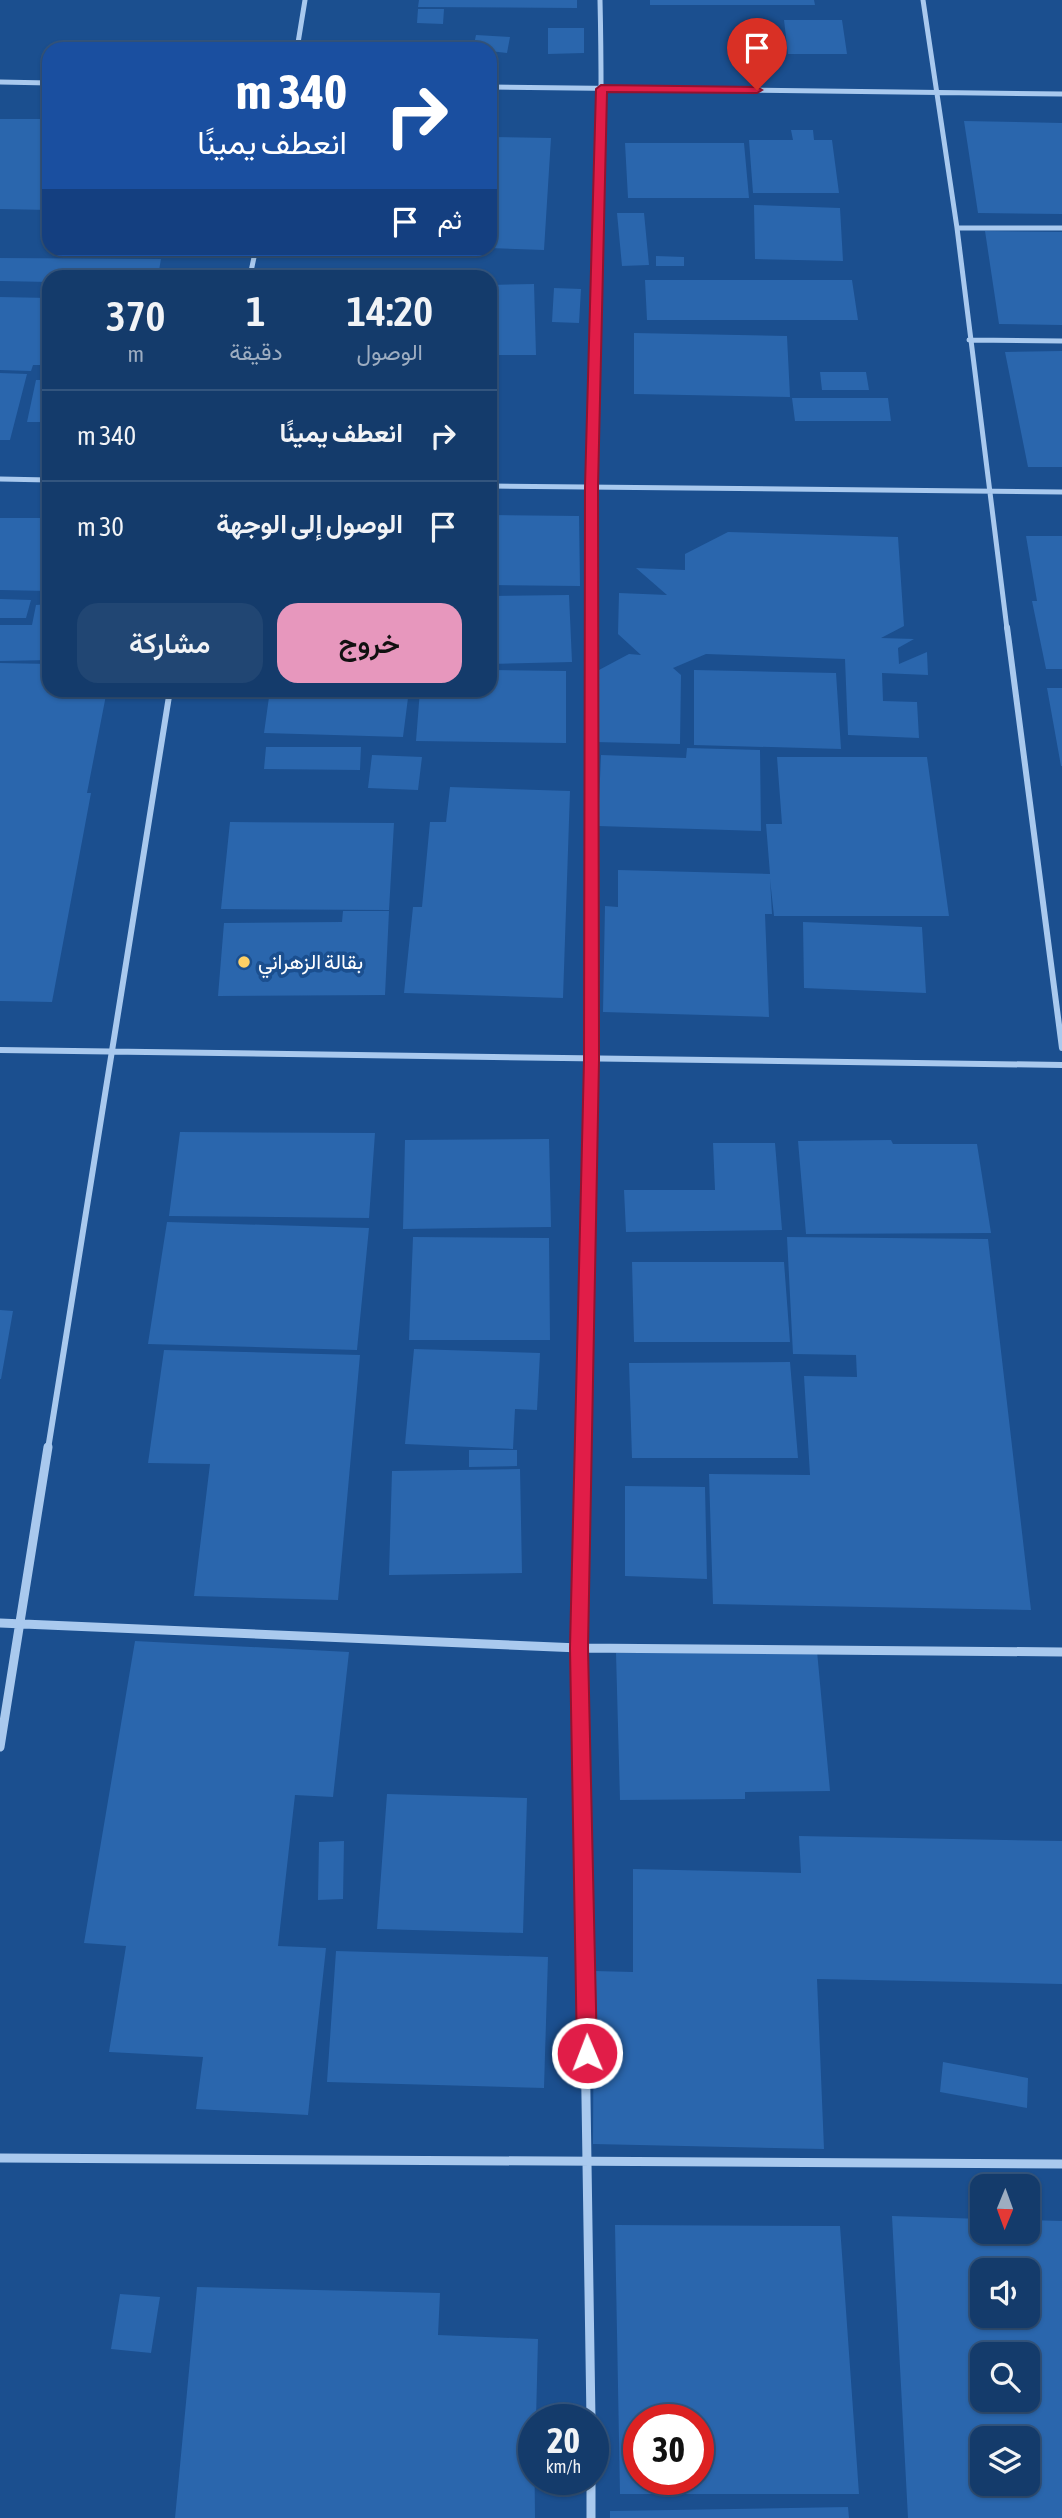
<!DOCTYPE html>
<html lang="ar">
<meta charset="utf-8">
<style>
body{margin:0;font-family:"Asap Condensed",Vazirmatn,sans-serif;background:#214673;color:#f1f3f6;direction:rtl;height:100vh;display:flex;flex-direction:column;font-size:26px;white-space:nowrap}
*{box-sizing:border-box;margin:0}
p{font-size:23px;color:#9dadc1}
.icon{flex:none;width:38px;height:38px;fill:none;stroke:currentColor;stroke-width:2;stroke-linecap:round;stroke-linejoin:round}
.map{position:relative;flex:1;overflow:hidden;direction:ltr}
.panel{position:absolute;left:42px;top:270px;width:455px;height:427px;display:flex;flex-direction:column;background:#143b6b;border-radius:21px;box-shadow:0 2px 5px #0004,0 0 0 2px #33557e;direction:rtl}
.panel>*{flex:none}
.banner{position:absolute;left:42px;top:42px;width:455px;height:214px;border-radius:21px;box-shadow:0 2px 5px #0004,0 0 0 2px #33557e;direction:rtl;background:#1a4fa0;color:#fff;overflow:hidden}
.needle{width:46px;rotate:181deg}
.controls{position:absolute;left:970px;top:2174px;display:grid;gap:14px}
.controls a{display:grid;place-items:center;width:70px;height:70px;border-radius:14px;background:#143b6b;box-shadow:0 2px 5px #0004,0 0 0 2px #33557e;font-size:35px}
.speed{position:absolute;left:518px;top:2404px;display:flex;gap:14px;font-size:35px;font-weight:700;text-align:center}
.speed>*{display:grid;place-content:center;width:91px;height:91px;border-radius:50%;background:#143b6b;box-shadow:0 2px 5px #0004,0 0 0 2px #33557e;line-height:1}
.speed small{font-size:18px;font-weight:400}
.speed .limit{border:10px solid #d22;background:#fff;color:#111}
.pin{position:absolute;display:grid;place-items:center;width:60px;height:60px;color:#fff;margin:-72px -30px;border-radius:50% 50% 50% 0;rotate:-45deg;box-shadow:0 0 7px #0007}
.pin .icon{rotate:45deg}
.me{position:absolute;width:77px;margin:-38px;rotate:359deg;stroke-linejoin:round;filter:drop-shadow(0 0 5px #0008)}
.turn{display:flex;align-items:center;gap:24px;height:147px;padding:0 35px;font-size:32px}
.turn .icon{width:91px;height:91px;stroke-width:2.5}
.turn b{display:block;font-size:49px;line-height:60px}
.then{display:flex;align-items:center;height:66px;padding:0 35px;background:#0003;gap:14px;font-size:26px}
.eta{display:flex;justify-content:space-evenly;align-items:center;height:119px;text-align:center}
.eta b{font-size:42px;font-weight:600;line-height:49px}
.cta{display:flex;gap:14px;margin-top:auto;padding:14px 35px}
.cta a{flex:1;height:80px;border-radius:21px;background:#e797bd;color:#111;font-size:28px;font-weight:600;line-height:80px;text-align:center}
.cta a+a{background:#214673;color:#f1f3f6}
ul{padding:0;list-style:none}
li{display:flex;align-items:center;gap:21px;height:91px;padding:0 35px;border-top:2px solid #33557e}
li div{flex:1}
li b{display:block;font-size:26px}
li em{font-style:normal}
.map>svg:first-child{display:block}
.building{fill:#2a66ad;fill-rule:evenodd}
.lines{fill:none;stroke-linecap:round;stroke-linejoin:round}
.minor-far2{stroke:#a9c9ee;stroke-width:5}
.minor-far1{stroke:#a9c9ee;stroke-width:6}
.minor{stroke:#a9c9ee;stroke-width:9}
.route{fill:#e11d48;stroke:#92132f;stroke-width:2}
.poi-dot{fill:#ffd166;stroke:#1b4f8f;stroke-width:2.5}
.labels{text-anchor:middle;stroke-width:7;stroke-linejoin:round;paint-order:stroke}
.poi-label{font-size:21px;fill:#fff;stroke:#1b4f8f;text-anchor:start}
</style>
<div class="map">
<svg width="1062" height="2518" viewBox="0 0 1062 2518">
<rect width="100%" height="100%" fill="#1b4f8f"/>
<path class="building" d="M 419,0 L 577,0 L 577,8 L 418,7 Z
M 650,0 L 814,0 L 815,5 L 650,5 Z
M 418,9 L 444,9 L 443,24 L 417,23 Z
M 784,20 L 842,20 L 847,54 L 788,54 Z
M 548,28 L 584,28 L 584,53 L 548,54 Z
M 476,35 L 510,37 L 507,53 L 473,49 Z
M 0,119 L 49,119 L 49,210 L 0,209 Z
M 964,121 L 1062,123 L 1062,214 L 978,213 Z
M 791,130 L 813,130 L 814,140 L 832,140 L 839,193 L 753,193 L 749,140 L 793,140 Z
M 490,137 L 551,138 L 544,250 L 490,248 Z
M 625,143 L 744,143 L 749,198 L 628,198 Z
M 754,205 L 840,208 L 843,261 L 755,259 Z
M 617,213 L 644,213 L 649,265 L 622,266 Z
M 985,231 L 1062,232 L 1062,325 L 999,324 Z
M 438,248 L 490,248 L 490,252 Z
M 656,256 L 684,257 L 684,266 L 656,266 Z
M 0,258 L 161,259 L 158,276 L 49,276 L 49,282 L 0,281 Z
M 645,280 L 852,280 L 858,320 L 647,320 Z
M 534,284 L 536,355 L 490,355 L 490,285 Z
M 554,288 L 581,289 L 579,323 L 552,322 Z
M 0,297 L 49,298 L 49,365 L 33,365 L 31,371 L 0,370 Z
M 634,333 L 787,336 L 790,397 L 634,394 Z
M 1062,351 L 1062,467 L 1028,467 L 1005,352 Z
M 820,372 L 866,372 L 869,390 L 822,390 Z
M 0,373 L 27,374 L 10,440 L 0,440 Z
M 36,380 L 49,380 L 49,422 L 27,422 Z
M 792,398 L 888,398 L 891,421 L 795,421 Z
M 490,515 L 579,516 L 580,586 L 490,585 Z
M 0,518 L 49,518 L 49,591 L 0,590 Z
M 728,532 L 898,537 L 904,626 L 881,638 L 914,639 L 898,648 L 899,664 L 927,652 L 928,675 L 882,673 L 883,701 L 917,702 L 919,738 L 848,735 L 845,659 L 706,654 L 673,668 L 681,675 L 680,744 L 595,742 L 599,670 L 629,654 L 641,655 L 618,634 L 619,593 L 667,595 L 636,568 L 685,570 L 685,554 Z
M 1026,536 L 1062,536 L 1062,669 L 1046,669 L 1032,601 L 1037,601 Z
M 569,595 L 572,662 L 490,664 L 490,596 Z
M 0,599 L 31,600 L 26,618 L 0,618 Z
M 49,604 L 49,660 L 0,661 L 0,625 L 32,625 L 36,605 Z
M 0,663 L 49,664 L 49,690 L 107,690 L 87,793 L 91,793 L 52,1002 L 0,1001 Z
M 490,670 L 566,671 L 566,743 L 416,741 L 420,690 L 490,690 Z
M 694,670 L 836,673 L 841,749 L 694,745 Z
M 1047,688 L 1062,688 L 1062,766 L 1061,766 Z
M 270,690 L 409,690 L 403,737 L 264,733 Z
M 266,747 L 361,747 L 360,770 L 264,769 Z
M 687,748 L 760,750 L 761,831 L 598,826 L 601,755 L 686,758 Z
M 372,755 L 422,757 L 418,790 L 368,788 Z
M 777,757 L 927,757 L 949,916 L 774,916 L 770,879 L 772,914 L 765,914 L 769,1017 L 603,1012 L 605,906 L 618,907 L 618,870 L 770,874 L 766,824 L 782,824 Z
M 450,787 L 570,791 L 563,998 L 404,993 L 413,907 L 422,907 L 430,822 L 446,822 Z
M 230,822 L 394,823 L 389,910 L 221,909 Z
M 343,911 L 389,911 L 385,995 L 218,996 L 224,923 L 342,922 Z
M 803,922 L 922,927 L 926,993 L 804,988 Z
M 180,1132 L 375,1133 L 369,1218 L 169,1216 Z
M 549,1139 L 551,1227 L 403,1229 L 405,1140 Z
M 891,1140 L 893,1144 L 977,1144 L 991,1233 L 806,1234 L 798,1141 Z
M 713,1143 L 775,1143 L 782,1230 L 626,1232 L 624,1190 L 715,1190 Z
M 167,1222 L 369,1228 L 357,1350 L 148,1344 Z
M 413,1237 L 549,1238 L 550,1340 L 409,1340 Z
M 787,1237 L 988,1239 L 1031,1610 L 713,1604 L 709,1474 L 810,1475 L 804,1376 L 857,1377 L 856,1355 L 793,1354 Z
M 632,1262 L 784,1262 L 790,1342 L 634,1342 Z
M 0,1310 L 13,1311 L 1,1379 L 0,1379 Z
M 414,1349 L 540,1353 L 537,1410 L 515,1409 L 513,1449 L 405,1444 Z
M 164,1350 L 360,1355 L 338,1600 L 194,1596 L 210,1464 L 148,1463 Z
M 790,1362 L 798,1458 L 632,1458 L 629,1363 Z
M 469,1450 L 517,1450 L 517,1466 L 469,1467 Z
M 520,1469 L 522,1573 L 389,1575 L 392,1471 Z
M 625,1486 L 705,1487 L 707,1579 L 625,1576 Z
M 135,1641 L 349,1652 L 333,1797 L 295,1795 L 278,1946 L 326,1948 L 308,2115 L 196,2109 L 203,2057 L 109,2052 L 126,1946 L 84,1943 Z
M 817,1651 L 830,1791 L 745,1792 L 745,1799 L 620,1800 L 616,1653 Z
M 387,1794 L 527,1798 L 523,1933 L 377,1929 Z
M 799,1836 L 1062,1841 L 1062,1984 L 817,1979 L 824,2149 L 593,2144 L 594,1971 L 633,1972 L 633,1869 L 801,1873 Z
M 344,1841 L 343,1899 L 318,1900 L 319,1842 Z
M 336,1951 L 548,1957 L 544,2088 L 327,2082 Z
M 943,2062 L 1028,2078 L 1027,2108 L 940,2092 Z
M 892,2216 L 982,2219 L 982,2231 L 1027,2231 L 1027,2220 L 1062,2221 L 1062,2518 L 908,2518 ZM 982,2270 L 1027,2270 L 1027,2315 L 982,2315 ZM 982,2354 L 1027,2354 L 1027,2399 L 982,2399 ZM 982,2438 L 1027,2438 L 1027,2483 L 982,2483 Z
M 615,2225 L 840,2226 L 859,2494 L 620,2494 ZM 639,2420 L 698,2420 L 698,2480 L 639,2480 Z
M 197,2287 L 440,2293 L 438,2335 L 538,2339 L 536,2420 L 534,2420 L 535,2518 L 175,2518 Z
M 120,2294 L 160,2297 L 151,2353 L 111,2349 Z
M 848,2507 L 849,2518 L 610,2518 L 610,2511 Z"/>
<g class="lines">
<path class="minor-far2" d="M 923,0 L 957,228 L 1007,629
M 297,49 L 305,0
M 0,82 L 49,83
M 490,87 L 1062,94
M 957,228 L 1062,228
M 250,276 L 256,248
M 969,340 L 1062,341
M 0,479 L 49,480
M 490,486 L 1062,492
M 591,629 C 591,419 605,210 600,0"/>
<path class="minor-far1" d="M 1007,627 L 1062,1048
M 0,1050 L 1062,1065
M 48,1449 L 170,690
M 583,1449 L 592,1060 L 591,627"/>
<path class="minor" d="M 583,1447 L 579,1648 L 591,2420
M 0,1623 L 579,1648 L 1062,1652
M 0,1747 L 48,1447
M 0,2158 L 1062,2164
M 591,2480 L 591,2518"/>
</g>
<path class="route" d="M 601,85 L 757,87 L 762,90 L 757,93 L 607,92 L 598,487 L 599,1060 L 588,1648 L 597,2053 L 594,2060 L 587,2063 L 580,2060 L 577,2053 L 570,1648 L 584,1060 L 585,487 L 596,89 Z"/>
<circle class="poi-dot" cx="244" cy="962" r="7"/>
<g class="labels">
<g class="poi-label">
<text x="258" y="969">بقالة الزهراني</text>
</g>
</g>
</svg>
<div class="controls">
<a><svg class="needle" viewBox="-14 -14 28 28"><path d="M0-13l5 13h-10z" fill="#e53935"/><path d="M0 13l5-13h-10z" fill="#9dadc1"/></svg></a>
<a><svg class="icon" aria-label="sound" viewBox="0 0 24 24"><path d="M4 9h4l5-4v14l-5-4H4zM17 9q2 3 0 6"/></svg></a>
<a><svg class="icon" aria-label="search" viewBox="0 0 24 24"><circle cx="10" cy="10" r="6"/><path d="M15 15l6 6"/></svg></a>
<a><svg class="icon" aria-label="layers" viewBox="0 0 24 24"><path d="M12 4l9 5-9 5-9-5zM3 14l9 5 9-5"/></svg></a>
</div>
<div class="speed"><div>20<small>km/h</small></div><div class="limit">30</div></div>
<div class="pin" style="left:757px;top:90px;background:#d93025"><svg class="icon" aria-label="arrive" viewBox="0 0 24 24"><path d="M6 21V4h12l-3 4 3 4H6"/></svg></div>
<svg class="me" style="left:587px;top:2053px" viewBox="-20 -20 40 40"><circle r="17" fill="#e11d48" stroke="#fff" stroke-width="3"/><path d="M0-11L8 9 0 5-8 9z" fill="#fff"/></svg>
<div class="banner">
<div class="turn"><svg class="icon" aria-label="right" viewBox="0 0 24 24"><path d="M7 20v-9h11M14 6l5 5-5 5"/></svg><div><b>340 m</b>انعطف يمينًا</div></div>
<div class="then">ثم<svg class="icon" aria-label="arrive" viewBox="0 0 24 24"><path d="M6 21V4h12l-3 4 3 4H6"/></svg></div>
</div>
<section class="panel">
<div class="eta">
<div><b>14:20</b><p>الوصول</p></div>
<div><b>1</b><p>دقيقة</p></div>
<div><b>370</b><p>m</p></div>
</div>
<ul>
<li><svg class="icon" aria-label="right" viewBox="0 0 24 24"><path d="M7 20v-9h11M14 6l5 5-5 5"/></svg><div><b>انعطف يمينًا</b></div><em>340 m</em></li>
<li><svg class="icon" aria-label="arrive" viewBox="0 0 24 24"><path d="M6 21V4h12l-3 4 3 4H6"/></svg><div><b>الوصول إلى الوجهة</b></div><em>30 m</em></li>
</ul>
<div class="cta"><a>خروج</a><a>مشاركة</a></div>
</section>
</div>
